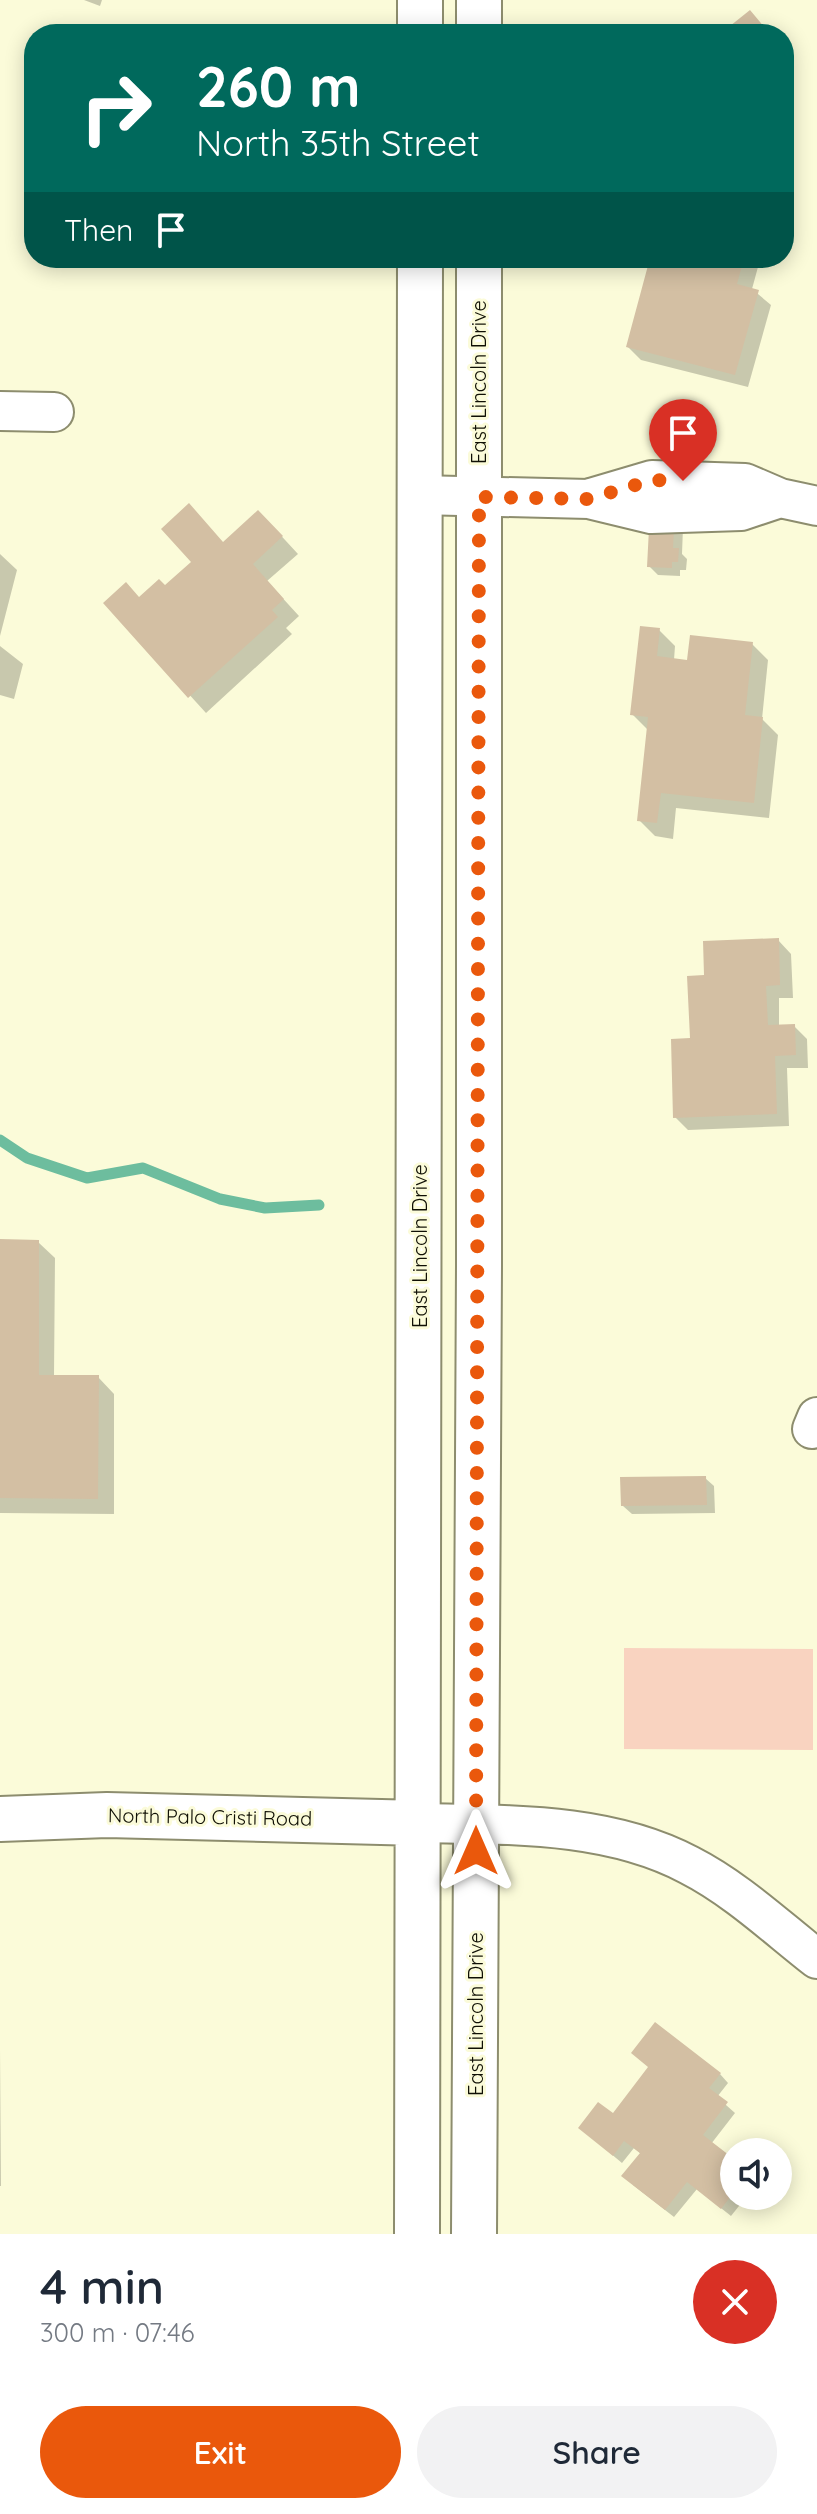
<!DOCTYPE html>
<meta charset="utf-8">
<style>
body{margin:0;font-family:Quicksand,sans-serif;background:#f2f2f3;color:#1f2937;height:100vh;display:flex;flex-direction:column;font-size:30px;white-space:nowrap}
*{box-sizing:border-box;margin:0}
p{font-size:26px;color:#747a83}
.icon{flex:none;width:44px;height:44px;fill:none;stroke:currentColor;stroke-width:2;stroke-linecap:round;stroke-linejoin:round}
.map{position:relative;height:2234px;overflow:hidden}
.details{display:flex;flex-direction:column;background:#fff;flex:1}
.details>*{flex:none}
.hud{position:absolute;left:24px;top:24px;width:770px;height:244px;border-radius:32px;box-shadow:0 4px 20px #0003;background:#00695c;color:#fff;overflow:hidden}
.tools{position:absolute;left:720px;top:2138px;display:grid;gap:16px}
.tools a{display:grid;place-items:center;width:72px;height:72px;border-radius:50%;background:#fff;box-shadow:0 4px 20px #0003;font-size:40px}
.pin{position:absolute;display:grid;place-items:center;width:68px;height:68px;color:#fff;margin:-82px -34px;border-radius:50% 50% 50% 0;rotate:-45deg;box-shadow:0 0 8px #0007}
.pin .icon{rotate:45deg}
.me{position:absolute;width:88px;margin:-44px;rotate:0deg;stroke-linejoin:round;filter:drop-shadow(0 0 6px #0008)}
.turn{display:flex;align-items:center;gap:28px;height:168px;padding:0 40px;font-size:36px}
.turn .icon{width:104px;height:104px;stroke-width:2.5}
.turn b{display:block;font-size:56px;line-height:68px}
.then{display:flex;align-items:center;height:76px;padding:0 40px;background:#0003;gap:16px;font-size:30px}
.round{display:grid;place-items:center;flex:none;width:84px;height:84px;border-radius:42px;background:#f2f2f3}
.head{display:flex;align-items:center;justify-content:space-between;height:136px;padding:0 40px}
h1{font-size:48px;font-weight:600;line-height:60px}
.action{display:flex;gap:16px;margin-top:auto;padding:16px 40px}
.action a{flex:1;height:92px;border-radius:48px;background:#ea580c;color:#fff;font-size:32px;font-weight:600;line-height:92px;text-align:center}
.action a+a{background:#f2f2f3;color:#1f2937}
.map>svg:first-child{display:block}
.green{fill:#f9d3c0}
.shadow{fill:#0003}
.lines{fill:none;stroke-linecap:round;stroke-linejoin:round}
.stream{stroke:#6dbd9e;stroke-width:11}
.building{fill:#d3bfa3}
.street-casing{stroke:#8d8d6e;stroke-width:42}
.secondary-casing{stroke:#8d8d6e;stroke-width:48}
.street{stroke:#fff;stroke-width:38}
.secondary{stroke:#fff;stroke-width:44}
.route{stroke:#ea580c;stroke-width:14;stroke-dasharray:0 25.2}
.labels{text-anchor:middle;stroke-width:6;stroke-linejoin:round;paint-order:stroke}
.street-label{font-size:20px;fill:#0f0f04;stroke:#fbfbd9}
</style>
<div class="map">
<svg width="817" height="2234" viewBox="0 0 817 2234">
<rect width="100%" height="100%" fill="#fbfbd9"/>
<path class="green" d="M 624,1648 L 813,1649 L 813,1750 L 624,1749 Z"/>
<path class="shadow" d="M 84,0 L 102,0 L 100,6 Z
M 652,258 L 668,258 L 697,266 L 699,258 L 749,258 L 758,267 L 752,289 L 771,305 L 748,387 L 641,360 L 628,347 Z
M 684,501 L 682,554 L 687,559 L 686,570 L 680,570 L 680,576 L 658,575 L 649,566 Z
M 274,528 L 298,554 L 267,581 L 299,616 L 286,628 L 292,634 L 206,713 L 106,603 L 140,599 L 165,588 L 224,544 Z
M 0,554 L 17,570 L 0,636 Z
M 659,630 L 675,646 L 674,660 L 689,662 L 752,644 L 768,660 L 762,719 L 778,735 L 769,818 L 676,808 L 673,839 L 655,836 L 639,820 L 648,730 L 632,714 Z
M 0,646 L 23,664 L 14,699 L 0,695 Z
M 778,940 L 791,954 L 793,998 L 779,998 L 779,1027 L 794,1026 L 807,1039 L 808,1068 L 787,1068 L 789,1126 L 688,1130 L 675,1117 L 706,977 Z
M 0,1241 L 38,1242 L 55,1258 L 54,1377 L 98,1377 L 114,1394 L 114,1514 L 0,1513 Z
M 705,1478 L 714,1486 L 715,1513 L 632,1514 L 623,1506 Z
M 0,2048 L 1,2186 L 0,2186 Z
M 720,2074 L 728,2083 L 717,2097 L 735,2113 L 711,2144 L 734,2162 L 734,2196 L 747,2196 L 731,2216 L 697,2189 L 674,2217 L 633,2185 L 641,2154 L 634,2148 L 622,2163 L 580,2128 Z"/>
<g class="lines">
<path class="stream" d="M 0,1140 L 27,1158 L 87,1178 L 143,1168 L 220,1199 L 265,1208 L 319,1205"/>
</g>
<path class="building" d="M 750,10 L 770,34 L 720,34 Z
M 650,258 L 675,258 L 696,264 L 697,258 L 744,258 L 737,284 L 759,290 L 735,375 L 626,347 Z
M 651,490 L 676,490 L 673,548 L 679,548 L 678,562 L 672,562 L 672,568 L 647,567 Z
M 189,503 L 223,542 L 258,510 L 283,536 L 253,564 L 284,599 L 272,610 L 278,617 L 188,698 L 103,603 L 126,582 L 139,597 L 159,579 L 165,585 L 191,562 L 161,529 Z
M 640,626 L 660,628 L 657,656 L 687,660 L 690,635 L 753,642 L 745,715 L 763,717 L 754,803 L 661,793 L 657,823 L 637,821 L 648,717 L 630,715 Z
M 779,938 L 780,985 L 766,986 L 768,1025 L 795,1024 L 796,1055 L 775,1056 L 777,1114 L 673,1118 L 671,1039 L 690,1038 L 687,976 L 704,975 L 703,941 Z
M 0,1239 L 39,1240 L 39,1375 L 99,1375 L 98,1499 L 0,1498 Z
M 706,1476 L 707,1505 L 621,1506 L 620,1477 Z
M 655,2022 L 721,2073 L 709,2088 L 728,2102 L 703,2135 L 734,2159 L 734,2192 L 721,2209 L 687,2182 L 665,2210 L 621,2176 L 640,2153 L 624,2141 L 613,2156 L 578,2128 L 598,2102 L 613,2113 L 648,2067 L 631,2053 Z"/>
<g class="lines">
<g class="street-casing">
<path id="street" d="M 0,411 L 54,412
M 419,495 L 589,499 L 651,514 L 741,511 L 780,498
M 591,498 L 652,480 L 745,483 L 780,498 L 817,506
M 812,1429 L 817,1417
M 420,1823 C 509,1825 608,1822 689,1865 C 736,1889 776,1927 817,1959"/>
</g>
<g class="secondary-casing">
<path id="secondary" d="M 479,0 L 479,34
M 420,34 L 420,0
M 0,1819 L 107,1815 L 420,1823
M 417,2234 L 420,258
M 474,2234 L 479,1266 L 479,258"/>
</g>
<use href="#street" class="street"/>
<use href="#secondary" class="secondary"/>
</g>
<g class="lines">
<path class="route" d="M 476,1851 L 479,497 L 589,499 L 652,480 L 683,481"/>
</g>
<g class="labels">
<g class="street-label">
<text transform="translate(479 382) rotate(-90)" y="7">East Lincoln Drive</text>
<text transform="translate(420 1246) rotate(-90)" y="7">East Lincoln Drive</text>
<text transform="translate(210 1817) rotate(1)" y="7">North Palo Cristi Road</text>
<text transform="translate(476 2014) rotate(-90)" y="7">East Lincoln Drive</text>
</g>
</g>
</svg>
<div class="tools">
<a><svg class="icon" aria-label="sound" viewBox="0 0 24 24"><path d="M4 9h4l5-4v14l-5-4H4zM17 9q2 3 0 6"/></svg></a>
</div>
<div class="pin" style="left:683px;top:481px;background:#d93025"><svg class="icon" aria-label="arrive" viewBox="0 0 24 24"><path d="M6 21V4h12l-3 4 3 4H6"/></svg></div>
<svg class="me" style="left:476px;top:1851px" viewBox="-20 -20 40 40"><path d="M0-17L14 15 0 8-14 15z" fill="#ea580c" stroke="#fff" stroke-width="4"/></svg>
<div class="hud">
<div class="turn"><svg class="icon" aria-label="right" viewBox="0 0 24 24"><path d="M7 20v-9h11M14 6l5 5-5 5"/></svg><div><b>260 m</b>North 35th Street</div></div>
<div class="then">Then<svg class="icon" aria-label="arrive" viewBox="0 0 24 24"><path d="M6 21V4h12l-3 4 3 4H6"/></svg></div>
</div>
</div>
<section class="details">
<div class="head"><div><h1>4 min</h1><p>300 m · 07:46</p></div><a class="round" style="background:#d93025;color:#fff"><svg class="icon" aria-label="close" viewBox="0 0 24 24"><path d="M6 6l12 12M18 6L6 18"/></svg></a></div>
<div class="action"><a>Exit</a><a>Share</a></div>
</section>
